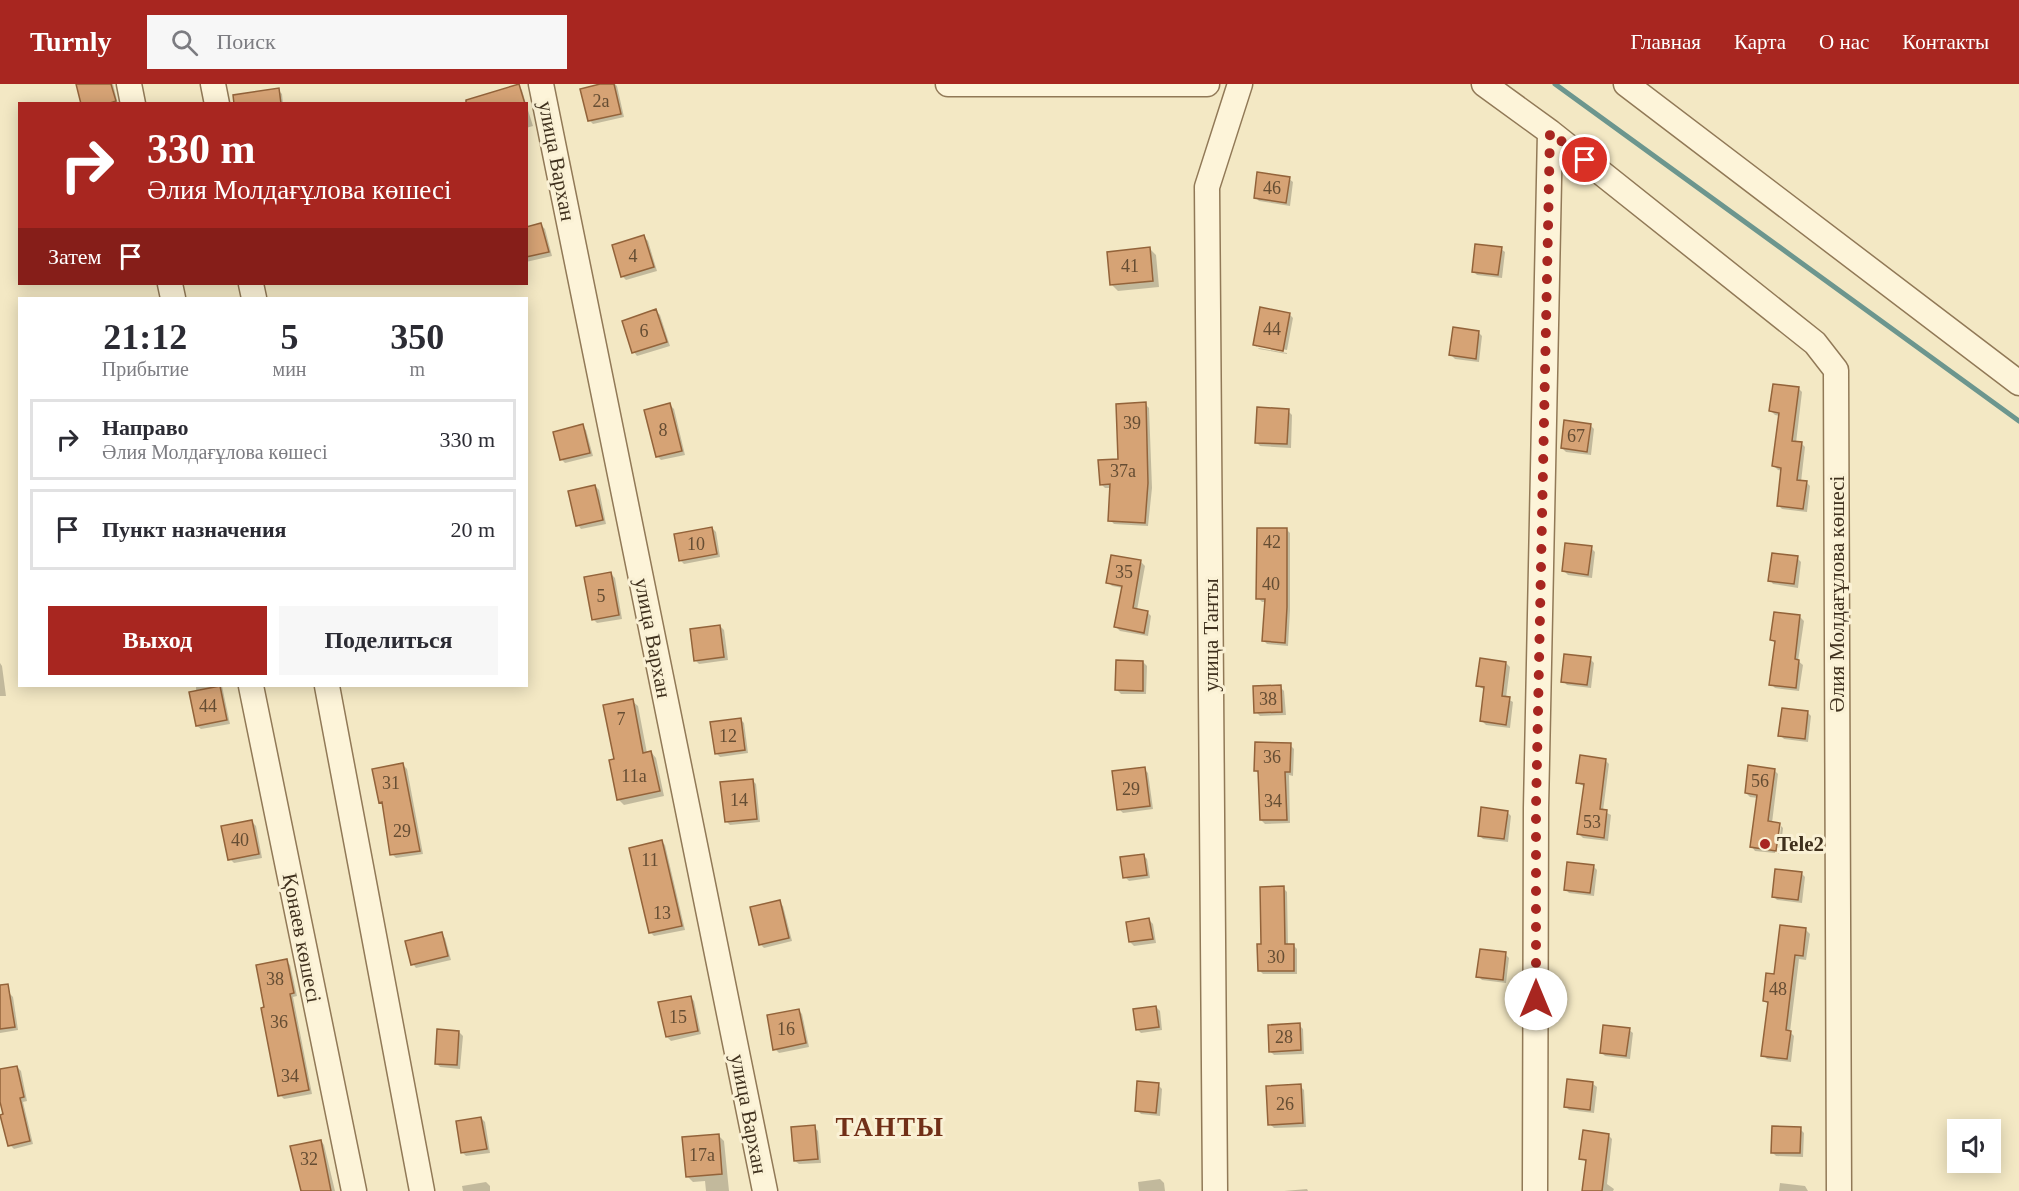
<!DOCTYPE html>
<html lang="ru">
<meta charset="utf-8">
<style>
body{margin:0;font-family:Georgia,serif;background:#f7f7f7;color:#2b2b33;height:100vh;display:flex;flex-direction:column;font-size:22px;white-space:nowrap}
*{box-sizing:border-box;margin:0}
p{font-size:20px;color:#7c7c81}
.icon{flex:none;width:33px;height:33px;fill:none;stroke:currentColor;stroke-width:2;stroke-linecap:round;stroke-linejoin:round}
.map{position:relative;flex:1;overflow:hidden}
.drawer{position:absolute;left:18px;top:213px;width:510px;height:390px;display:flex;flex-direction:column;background:#fff;border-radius:0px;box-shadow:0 3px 15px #0003}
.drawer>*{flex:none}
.guide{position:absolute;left:18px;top:18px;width:510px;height:183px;border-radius:0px;box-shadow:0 3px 15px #0003;background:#a82620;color:#fff;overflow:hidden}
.buttons{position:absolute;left:1947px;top:1035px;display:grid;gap:12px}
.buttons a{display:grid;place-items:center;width:54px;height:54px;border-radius:0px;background:#fff;box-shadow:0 3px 15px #0003;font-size:30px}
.pin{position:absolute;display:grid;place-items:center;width:51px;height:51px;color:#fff;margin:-26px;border:3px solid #fff;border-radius:50%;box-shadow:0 2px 6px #0007}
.me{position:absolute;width:66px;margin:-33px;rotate:0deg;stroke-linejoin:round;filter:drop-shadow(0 0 4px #0008)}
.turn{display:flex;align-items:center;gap:21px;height:126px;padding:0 30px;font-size:27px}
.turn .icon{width:78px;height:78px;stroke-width:2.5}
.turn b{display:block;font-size:42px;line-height:51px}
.then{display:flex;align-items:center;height:57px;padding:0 30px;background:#0003;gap:12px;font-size:22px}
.eta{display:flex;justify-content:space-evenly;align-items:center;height:102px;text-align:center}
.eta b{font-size:36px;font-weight:700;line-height:42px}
.primary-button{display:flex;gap:12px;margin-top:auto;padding:12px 30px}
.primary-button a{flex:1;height:69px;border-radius:0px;background:#a82620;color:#fff;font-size:24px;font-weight:700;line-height:69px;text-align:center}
.primary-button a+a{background:#f7f7f7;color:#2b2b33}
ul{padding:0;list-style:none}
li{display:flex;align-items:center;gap:18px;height:81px;margin:0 12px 9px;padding:0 18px;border:3px solid #e1e1e2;border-radius:0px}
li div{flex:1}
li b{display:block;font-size:22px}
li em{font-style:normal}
header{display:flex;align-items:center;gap:36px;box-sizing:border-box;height:84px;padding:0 30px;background:#a82620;color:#fff}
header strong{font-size:28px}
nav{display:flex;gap:33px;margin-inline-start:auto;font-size:21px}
.search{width:420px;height:54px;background:#f7f7f7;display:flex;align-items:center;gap:15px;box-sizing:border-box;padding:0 21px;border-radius:0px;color:#7c7c81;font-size:22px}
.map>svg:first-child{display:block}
.shadow{fill:#0003}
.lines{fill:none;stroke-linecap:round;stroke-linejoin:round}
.stream{stroke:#6c968e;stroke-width:5}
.building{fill:#d6a375;stroke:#93633a;stroke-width:1.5}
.minor-casing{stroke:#917957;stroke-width:27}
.minor{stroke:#fdf4d9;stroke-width:24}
.route{stroke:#a82620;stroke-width:10;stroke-dasharray:0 18}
.poi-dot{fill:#a82620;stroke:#faf1d5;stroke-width:2}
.labels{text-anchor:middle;stroke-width:6;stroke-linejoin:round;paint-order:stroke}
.number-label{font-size:18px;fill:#654d33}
.street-label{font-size:21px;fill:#3f301d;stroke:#faf1d5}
.poi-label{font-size:21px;font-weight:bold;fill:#3f301d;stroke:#faf1d5;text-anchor:start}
.district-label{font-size:27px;font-weight:bold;letter-spacing:1.5px;fill:#712f17;stroke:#faf1d5}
</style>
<header>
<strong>Turnly</strong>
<div class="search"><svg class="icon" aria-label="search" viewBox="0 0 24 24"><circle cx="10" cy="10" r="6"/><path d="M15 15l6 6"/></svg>Поиск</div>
<nav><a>Главная</a><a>Карта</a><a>О нас</a><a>Контакты</a></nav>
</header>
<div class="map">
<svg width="2019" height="1107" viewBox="0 0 2019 1107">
<rect width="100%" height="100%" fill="#f3e8c4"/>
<path class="shadow" d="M 78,0 L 113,0 L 118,20 L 83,20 Z
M 606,0 L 615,0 L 617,2 L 624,33 L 593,40 L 589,36 Z
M 518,2 L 522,6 L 526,20 L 493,20 Z
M 278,6 L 282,10 L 283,20 L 246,20 Z
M 526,20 L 533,42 L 526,44 Z
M 1289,95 L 1293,98 L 1290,122 L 1259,117 L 1255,113 Z
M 541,141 L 545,145 L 552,172 L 526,178 L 526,145 Z
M 644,153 L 648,157 L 657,187 L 626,196 L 622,192 Z
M 1149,164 L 1156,171 L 1159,203 L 1118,207 L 1112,201 Z
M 1501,165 L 1505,168 L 1502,194 L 1477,191 L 1473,187 Z
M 656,227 L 660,231 L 670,262 L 637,272 L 634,268 Z
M 1289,230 L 1293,234 L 1287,266 L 1257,261 L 1257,263 L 1255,261 Z
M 1478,248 L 1482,252 L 1479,278 L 1455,275 L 1451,271 Z
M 1258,264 L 1287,269 L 1287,270 L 1259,265 Z
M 1798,304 L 1802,308 L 1796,359 L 1801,359 L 1805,363 L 1801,398 L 1806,398 L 1810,402 L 1807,428 L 1782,425 L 1778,421 L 1783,387 L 1778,386 L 1774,382 L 1780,332 L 1775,331 L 1771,327 Z
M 1145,320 L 1149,324 L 1152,404 L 1148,442 L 1114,440 L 1110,436 L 1111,404 L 1105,404 L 1101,400 L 1119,377 Z
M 670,321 L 674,325 L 685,371 L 661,376 L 657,372 Z
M 1288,327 L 1292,331 L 1291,364 L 1260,362 L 1256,358 Z
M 1590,341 L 1594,345 L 1591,371 L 1566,368 L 1562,364 Z
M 582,342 L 586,346 L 593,372 L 565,379 L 561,375 Z
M 595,402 L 599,406 L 606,440 L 581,445 L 578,441 Z
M 712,444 L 716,448 L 720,473 L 684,480 L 680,476 Z
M 1286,445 L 1290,449 L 1290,527 L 1288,562 L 1267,560 L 1263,556 L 1266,518 L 1262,518 L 1258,514 Z
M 1591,464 L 1595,468 L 1592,494 L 1568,491 L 1564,487 Z
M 1797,474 L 1801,478 L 1798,504 L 1773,500 L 1770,496 Z
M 1141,478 L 1145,482 L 1137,526 L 1147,528 L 1151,532 L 1148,552 L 1120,547 L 1116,543 L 1123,504 L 1112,502 L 1108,498 Z
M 611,490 L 615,494 L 622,535 L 597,539 L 593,535 Z
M 1800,533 L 1804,537 L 1798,577 L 1803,581 L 1799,607 L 1775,604 L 1771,600 L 1776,560 L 1772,556 Z
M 720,542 L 724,546 L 728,576 L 699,580 L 695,576 Z
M 1590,575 L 1594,579 L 1591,604 L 1567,601 L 1563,597 Z
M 1143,578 L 1147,582 L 1146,610 L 1121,610 L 1117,606 Z
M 0,579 L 2,582 L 6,612 L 0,612 Z
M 1506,579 L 1510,583 L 1506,614 L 1513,618 L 1510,644 L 1486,641 L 1482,637 L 1485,606 L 1478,602 Z
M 196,602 L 222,602 L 230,640 L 201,645 L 197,642 Z
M 1280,603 L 1284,607 L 1286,631 L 1260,632 L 1256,628 Z
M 632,617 L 638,622 L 647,669 L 651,668 L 656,674 L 664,712 L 624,721 L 619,716 L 616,676 Z
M 1807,628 L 1811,632 L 1808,658 L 1784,655 L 1780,651 Z
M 740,635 L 744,639 L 748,669 L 720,673 L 716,669 Z
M 1290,661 L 1294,665 L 1293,692 L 1289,691 L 1290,739 L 1265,740 L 1261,736 L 1260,691 L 1255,686 Z
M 1605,676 L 1609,680 L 1603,727 L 1611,731 L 1608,757 L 1583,754 L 1579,750 L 1585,703 L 1578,699 Z
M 403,681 L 407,685 L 423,770 L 396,774 L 392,770 L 384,722 L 381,718 Z
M 1144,685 L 1148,689 L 1153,725 L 1123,729 L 1119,725 Z
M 1774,686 L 1778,690 L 1772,739 L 1781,741 L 1778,741 L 1775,769 L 1755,767 L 1752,763 L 1758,714 L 1750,713 L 1746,709 Z
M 752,696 L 756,700 L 760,738 L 730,741 L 726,737 Z
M 1507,728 L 1511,732 L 1508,758 L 1483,755 L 1479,751 Z
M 252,738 L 256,742 L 262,774 L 234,779 L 230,775 Z
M 1781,742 L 1783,744 L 1780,770 L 1778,770 Z
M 661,757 L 665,761 L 685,846 L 654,852 L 650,848 Z
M 1143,771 L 1147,775 L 1150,794 L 1129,797 L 1125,793 Z
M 1593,782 L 1597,786 L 1594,812 L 1569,809 L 1565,805 Z
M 1801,789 L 1805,793 L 1802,819 L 1777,816 L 1773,812 Z
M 1283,804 L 1287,808 L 1288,861 L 1293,861 L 1297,865 L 1297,890 L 1263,890 L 1259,886 L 1263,861 Z
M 779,818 L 783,822 L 792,857 L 764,864 L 760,860 Z
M 1149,836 L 1153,840 L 1156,859 L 1134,862 L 1130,858 Z
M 1806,846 L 1810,850 L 1806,876 L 1799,875 L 1790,948 L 1794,952 L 1791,978 L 1767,975 L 1763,971 L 1769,921 L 1764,916 L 1775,892 Z
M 441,850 L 445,854 L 451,876 L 416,884 L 413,880 Z
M 1505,870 L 1509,874 L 1506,899 L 1482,896 L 1478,892 Z
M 286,877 L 290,881 L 297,912 L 293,913 L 312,1010 L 284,1015 L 280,1011 L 266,925 Z
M 9,909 L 13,913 L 18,946 L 0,949 L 0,910 Z
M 690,913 L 694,917 L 701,950 L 671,957 L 667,953 Z
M 1156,923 L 1160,927 L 1162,946 L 1141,949 L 1137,945 Z
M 798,926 L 802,930 L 809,963 L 779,969 L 775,965 Z
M 1299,941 L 1303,945 L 1304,970 L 1274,971 L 1270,967 Z
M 1629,946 L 1633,949 L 1630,975 L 1605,972 L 1601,968 Z
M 459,948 L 463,952 L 460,985 L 440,983 L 436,979 Z
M 17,983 L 21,987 L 27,1017 L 23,1018 L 33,1060 L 14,1065 L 10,1061 L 0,1011 L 0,987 Z
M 1593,1000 L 1597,1003 L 1594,1029 L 1569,1026 L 1565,1022 Z
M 1158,1001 L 1162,1005 L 1160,1032 L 1141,1030 L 1137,1026 Z
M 1300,1002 L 1304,1006 L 1306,1043 L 1274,1044 L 1270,1040 Z
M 481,1034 L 485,1038 L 490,1069 L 466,1072 L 462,1068 Z
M 814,1043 L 818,1047 L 821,1079 L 799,1080 L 795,1077 Z
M 1800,1045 L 1804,1049 L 1803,1073 L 1776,1072 L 1772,1068 Z
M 718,1051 L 724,1057 L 729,1107 L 706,1107 L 705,1097 L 693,1098 L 687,1092 Z
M 1608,1051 L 1612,1055 L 1607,1100 L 1614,1105 L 1613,1107 L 1584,1107 L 1587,1078 L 1581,1074 Z
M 321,1057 L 324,1061 L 335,1107 L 303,1107 Z
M 1160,1095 L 1164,1099 L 1165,1107 L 1139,1107 L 1138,1098 Z
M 486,1098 L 490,1102 L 490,1107 L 463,1107 L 462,1102 Z
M 1780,1099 L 1805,1102 L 1808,1107 L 1779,1107 Z
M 1307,1105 L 1308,1107 L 1284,1107 Z"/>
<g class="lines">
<path class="stream" d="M 1555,0 L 2019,337"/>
</g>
<path class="building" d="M 76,0 L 111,0 L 116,17 L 107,20 L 81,20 Z
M 519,0 L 525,20 L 466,20 L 466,16 Z
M 600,0 L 614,0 L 621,30 L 588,37 L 580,5 Z
M 279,4 L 281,20 L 234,20 L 233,11 Z
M 1257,88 L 1290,93 L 1286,119 L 1254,114 Z
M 541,139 L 549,168 L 526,173 L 526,143 Z
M 644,151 L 654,183 L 621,193 L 612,161 Z
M 1475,160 L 1502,163 L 1498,191 L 1472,188 Z
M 1150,163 L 1153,197 L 1110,201 L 1107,168 Z
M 1260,223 L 1290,229 L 1283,267 L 1253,261 Z
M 656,225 L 667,258 L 632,269 L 622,237 Z
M 1453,243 L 1479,247 L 1476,275 L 1449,271 Z
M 1773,300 L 1799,303 L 1792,357 L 1802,358 L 1797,396 L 1807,397 L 1803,425 L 1777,422 L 1781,384 L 1772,382 L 1779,329 L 1769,327 Z
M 1146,318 L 1148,399 L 1145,439 L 1108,437 L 1110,400 L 1100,401 L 1098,376 L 1118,375 L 1116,320 Z
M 670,319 L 682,367 L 656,373 L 644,326 Z
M 1257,323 L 1289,325 L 1287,360 L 1255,359 Z
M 1564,336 L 1591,340 L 1587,368 L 1561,364 Z
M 583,340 L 590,369 L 560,376 L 553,348 Z
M 595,401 L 603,436 L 576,442 L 568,407 Z
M 712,443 L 717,470 L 679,477 L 674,450 Z
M 1257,444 L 1287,444 L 1287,523 L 1285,559 L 1262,557 L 1265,515 L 1256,515 Z
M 1565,459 L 1592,462 L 1588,491 L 1562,487 Z
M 1772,469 L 1798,472 L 1794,500 L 1768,497 Z
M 1111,471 L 1141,476 L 1133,524 L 1148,527 L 1144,549 L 1114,543 L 1122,502 L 1106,499 Z
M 611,488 L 619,531 L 592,536 L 584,493 Z
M 1774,528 L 1800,531 L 1795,575 L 1799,576 L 1796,604 L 1769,601 L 1775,557 L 1770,556 Z
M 720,541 L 724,573 L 694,577 L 690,545 Z
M 1564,570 L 1591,573 L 1587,601 L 1561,598 Z
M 1480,574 L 1506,578 L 1502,612 L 1510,613 L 1506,641 L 1480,637 L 1484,603 L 1476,602 Z
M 1116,576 L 1143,577 L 1143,607 L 1115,606 Z
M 1281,601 L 1282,628 L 1254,629 L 1253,602 Z
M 220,602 L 227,636 L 196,642 L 189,608 Z
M 633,615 L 643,669 L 651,667 L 660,707 L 617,716 L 609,676 L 614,675 L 603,621 Z
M 1782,624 L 1808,627 L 1805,655 L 1778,652 Z
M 741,634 L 745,666 L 715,670 L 710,638 Z
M 1255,658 L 1291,659 L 1290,688 L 1285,688 L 1287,736 L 1260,736 L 1258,687 L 1254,687 Z
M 1580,671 L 1606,675 L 1600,725 L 1607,726 L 1604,754 L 1577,750 L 1584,700 L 1576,699 Z
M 403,679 L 420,767 L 390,771 L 382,718 L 379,719 L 372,685 Z
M 1748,681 L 1775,685 L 1768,737 L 1780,739 L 1776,767 L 1750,763 L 1757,711 L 1745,709 Z
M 1145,683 L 1150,722 L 1117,726 L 1112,687 Z
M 753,695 L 757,735 L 725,738 L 720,698 Z
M 1481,723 L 1508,727 L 1504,755 L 1478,752 Z
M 252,736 L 259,770 L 228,776 L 221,742 Z
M 662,756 L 682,842 L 649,849 L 629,764 Z
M 1144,770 L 1147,791 L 1123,794 L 1120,773 Z
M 1567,778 L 1594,781 L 1590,809 L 1564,806 Z
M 1775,785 L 1802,788 L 1798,816 L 1772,813 Z
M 1284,802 L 1285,860 L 1294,860 L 1294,887 L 1258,887 L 1257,860 L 1261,860 L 1260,803 Z
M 780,816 L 789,854 L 759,861 L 750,823 Z
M 1149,834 L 1153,855 L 1129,858 L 1126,838 Z
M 1780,841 L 1806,844 L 1803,872 L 1795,871 L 1786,946 L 1791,947 L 1787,975 L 1761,972 L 1768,918 L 1763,917 L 1766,889 L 1774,890 Z
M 442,848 L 448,872 L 411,881 L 405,857 Z
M 1480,865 L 1506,868 L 1503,896 L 1476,893 Z
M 287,875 L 294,909 L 290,910 L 309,1006 L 278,1012 L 261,924 L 264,923 L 256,881 Z
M 8,900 L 15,943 L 0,945 L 0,901 Z
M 691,912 L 698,947 L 666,953 L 658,918 Z
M 1156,922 L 1159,943 L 1136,946 L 1133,925 Z
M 799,925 L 806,959 L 773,966 L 767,931 Z
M 1300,939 L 1301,966 L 1269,968 L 1268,941 Z
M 1603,941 L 1630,944 L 1626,972 L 1600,969 Z
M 437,945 L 459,947 L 457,981 L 435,980 Z
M 17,982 L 24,1013 L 20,1014 L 30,1057 L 8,1062 L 0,1031 L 3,1030 L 0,1018 L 0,985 Z
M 1567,995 L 1593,998 L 1590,1026 L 1564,1023 Z
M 1137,997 L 1159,999 L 1156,1029 L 1135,1027 Z
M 1301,1000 L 1303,1039 L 1268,1041 L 1266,1002 Z
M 481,1033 L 487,1065 L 461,1069 L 456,1037 Z
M 815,1041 L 818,1075 L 794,1077 L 791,1043 Z
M 1772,1042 L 1801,1043 L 1800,1069 L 1771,1069 Z
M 1583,1046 L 1609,1050 L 1602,1107 L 1582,1107 L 1586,1076 L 1579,1075 Z
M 719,1050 L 722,1090 L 686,1093 L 682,1053 Z
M 321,1056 L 331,1107 L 301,1107 L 290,1062 Z"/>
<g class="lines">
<g class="minor-casing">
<path id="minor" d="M 129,0 L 133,20
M 213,0 L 217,20
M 541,0 L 765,1107
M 948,0 L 1207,0
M 1484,0 L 1550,48 L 1536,724 L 1535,1107
M 1626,0 L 2019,299
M 1550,48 L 1815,259 L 1836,286 L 1839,1107
M 170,200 L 173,214
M 251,200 L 254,214
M 251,602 L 354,1107
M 327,602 L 422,1107
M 1215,1107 L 1207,103 L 1240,0"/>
</g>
<use href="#minor" class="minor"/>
</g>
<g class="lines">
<path class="route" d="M 1536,915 L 1536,724 L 1550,48 L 1585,76"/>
</g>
<circle class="poi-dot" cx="1765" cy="760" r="6"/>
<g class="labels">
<g class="number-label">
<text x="601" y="23">2а</text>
<text x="1272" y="110">46</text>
<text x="633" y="178">4</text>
<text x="1130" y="188">41</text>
<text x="1272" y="251">44</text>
<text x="644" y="253">6</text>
<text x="1132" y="345">39</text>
<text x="663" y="352">8</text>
<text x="1576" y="358">67</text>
<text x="1123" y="393">37а</text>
<text x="1272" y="464">42</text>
<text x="696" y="466">10</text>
<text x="1124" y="494">35</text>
<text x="1271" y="506">40</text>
<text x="601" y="518">5</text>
<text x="1268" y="621">38</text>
<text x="208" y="628">44</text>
<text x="621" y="641">7</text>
<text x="728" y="658">12</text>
<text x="1272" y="679">36</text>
<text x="634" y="698">11а</text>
<text x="1760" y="703">56</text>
<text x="391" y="705">31</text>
<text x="1131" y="711">29</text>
<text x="739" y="722">14</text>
<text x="1273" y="723">34</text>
<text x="1592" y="744">53</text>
<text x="402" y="753">29</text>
<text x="240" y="762">40</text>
<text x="650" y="782">11</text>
<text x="662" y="835">13</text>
<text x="1276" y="879">30</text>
<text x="275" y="901">38</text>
<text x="1778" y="911">48</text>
<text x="678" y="939">15</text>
<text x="279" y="944">36</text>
<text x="786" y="951">16</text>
<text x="1284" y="959">28</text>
<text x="290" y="998">34</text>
<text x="1285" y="1026">26</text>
<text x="702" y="1077">17а</text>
<text x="309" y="1081">32</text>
</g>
<g class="street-label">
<text transform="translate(557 77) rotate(79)" y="7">улица Вархан</text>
<text transform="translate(1837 510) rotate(-90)" y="7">Әлия Молдағұлова көшесі</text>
<text transform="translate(1211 551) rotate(-90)" y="7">улица Танты</text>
<text transform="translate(653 554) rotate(79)" y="7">улица Вархан</text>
<text transform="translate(302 854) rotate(79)" y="7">Қонаев көшесі</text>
<text transform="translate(749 1030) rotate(79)" y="7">улица Вархан</text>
</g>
<g class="poi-label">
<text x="1777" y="767">Tele2</text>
</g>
<g class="district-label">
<text x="890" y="1052">ТАНТЫ</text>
</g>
</g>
</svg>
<div class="buttons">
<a><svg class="icon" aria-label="sound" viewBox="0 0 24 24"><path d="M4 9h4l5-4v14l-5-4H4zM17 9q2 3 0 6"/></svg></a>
</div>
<div class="pin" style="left:1585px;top:76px;background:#d93025"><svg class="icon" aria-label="arrive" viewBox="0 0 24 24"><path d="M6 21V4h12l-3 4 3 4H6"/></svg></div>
<svg class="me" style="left:1536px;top:915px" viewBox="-20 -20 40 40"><circle r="19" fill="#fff"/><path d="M0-13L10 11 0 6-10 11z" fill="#a82620"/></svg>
<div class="guide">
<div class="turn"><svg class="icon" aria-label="right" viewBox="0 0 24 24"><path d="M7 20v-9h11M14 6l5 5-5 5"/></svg><div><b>330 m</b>Әлия Молдағұлова көшесі</div></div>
<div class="then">Затем<svg class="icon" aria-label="arrive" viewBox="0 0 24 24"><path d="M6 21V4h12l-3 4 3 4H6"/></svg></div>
</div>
<section class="drawer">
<div class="eta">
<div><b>21:12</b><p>Прибытие</p></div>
<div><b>5</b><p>мин</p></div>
<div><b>350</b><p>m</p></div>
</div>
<ul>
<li><svg class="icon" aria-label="right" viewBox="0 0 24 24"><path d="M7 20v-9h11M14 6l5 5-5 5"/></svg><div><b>Направо</b><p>Әлия Молдағұлова көшесі</p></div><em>330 m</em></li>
<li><svg class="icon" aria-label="arrive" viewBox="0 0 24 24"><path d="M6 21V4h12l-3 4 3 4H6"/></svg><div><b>Пункт назначения</b></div><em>20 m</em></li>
</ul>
<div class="primary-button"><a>Выход</a><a>Поделиться</a></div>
</section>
</div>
